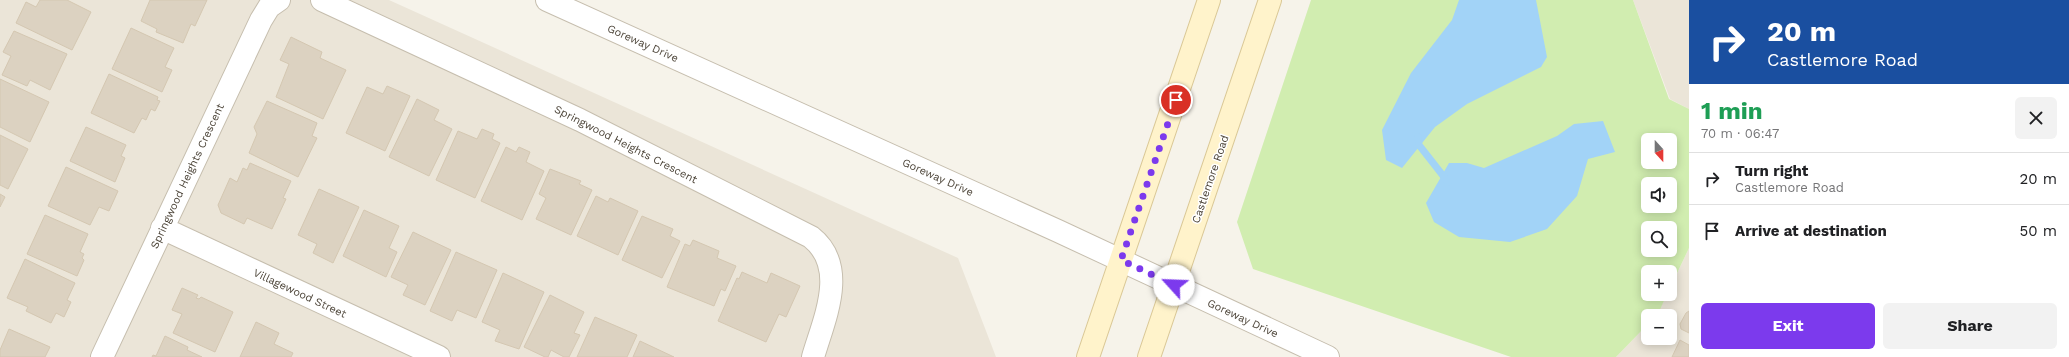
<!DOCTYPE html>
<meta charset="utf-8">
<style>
body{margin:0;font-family:"Work Sans",sans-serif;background:#f2f2f2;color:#202124;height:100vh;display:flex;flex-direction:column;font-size:15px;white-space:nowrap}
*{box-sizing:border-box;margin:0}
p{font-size:13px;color:#757577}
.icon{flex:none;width:22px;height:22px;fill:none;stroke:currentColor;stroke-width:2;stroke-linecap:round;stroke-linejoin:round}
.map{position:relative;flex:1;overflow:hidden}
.drawer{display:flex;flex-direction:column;background:#fff;width:380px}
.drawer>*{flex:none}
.banner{background:#1a4fa0;color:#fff;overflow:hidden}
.needle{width:26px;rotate:159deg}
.buttons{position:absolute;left:1641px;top:133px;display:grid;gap:8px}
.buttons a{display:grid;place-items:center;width:36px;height:36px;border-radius:6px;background:#fff;box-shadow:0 2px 10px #0003;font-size:20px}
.pin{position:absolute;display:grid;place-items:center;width:34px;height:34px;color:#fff;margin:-17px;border:2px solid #fff;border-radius:50%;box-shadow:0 1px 4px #0007}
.me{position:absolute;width:44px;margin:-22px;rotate:295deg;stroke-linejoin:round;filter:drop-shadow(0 0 3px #0008)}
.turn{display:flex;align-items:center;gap:14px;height:84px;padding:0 12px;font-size:18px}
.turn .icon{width:52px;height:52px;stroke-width:2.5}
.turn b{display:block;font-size:28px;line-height:34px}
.round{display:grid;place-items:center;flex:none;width:42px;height:42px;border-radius:6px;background:#f2f2f2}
.headline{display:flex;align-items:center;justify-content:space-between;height:68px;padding:0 12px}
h1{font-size:24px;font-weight:700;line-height:30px;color:#1e9e55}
.primary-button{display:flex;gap:8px;margin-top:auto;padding:8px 12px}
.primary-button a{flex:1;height:46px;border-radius:6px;background:#7c3aed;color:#fff;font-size:16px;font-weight:700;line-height:46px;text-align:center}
.primary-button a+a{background:#f2f2f2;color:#202124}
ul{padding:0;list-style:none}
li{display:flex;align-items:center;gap:12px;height:52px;padding:0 12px;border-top:1px solid #e0e0e0}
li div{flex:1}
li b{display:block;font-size:15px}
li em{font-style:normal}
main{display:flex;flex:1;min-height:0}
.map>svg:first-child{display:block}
.residential{fill:#ebe5d8}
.green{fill:#d1edb0;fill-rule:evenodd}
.water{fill:#a2d3f7}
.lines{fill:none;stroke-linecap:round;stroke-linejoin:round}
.stream{stroke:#a2d3f7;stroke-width:7}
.building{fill:#dcd2c1;stroke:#d4c7b1}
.minor-casing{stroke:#c6beae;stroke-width:24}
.tertiary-casing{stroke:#c6beae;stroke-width:24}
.secondary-casing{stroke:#dac896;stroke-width:24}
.minor{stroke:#fff;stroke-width:22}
.tertiary{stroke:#fff;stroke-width:22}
.secondary{stroke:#fff3cb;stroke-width:22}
.route{stroke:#7c3aed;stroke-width:7;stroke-dasharray:0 12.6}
.labels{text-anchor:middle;stroke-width:3;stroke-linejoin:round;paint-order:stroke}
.street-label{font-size:11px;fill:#4b4337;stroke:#fff}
</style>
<main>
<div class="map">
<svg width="1689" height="357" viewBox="0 0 1689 357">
<rect width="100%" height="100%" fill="#f6f3ea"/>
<path class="residential" d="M 0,0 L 389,0 L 958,258 L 996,357 L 0,357 Z
M 1633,0 L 1689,0 L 1689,109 L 1670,99 Z
M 1689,248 L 1689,357 L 1616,357 L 1648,324 L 1648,338 L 1670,338 L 1670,316 L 1656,316 L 1667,294 L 1670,294 L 1670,288 Z"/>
<path class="green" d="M 1311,0 L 1633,0 L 1669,99 L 1689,109 L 1689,248 L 1670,288 L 1670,272 L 1648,272 L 1648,294 L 1667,294 L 1658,314 L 1656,316 L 1648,316 L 1648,324 L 1616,357 L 1511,357 L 1253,269 L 1237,222 ZM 1648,140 L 1670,140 L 1670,162 L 1648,162 ZM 1648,184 L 1670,184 L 1670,206 L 1648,206 ZM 1648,228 L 1670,228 L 1670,250 L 1648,250 Z"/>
<path class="water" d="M 1459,0 L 1536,0 L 1547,57 L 1541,67 L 1467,104 L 1435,127 L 1402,168 L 1386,160 L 1382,130 L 1411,73 L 1452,20 Z
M 1603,121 L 1615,152 L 1588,159 L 1577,196 L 1547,229 L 1510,242 L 1459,237 L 1434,222 L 1426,203 L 1449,163 L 1467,163 L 1484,168 L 1557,136 L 1574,124 Z"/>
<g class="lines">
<path class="stream" d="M 1418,137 L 1419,145 L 1448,182"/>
</g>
<path class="building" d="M 40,0 L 67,0 L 91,12 L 72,50 L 16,23 L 26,2 L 36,7 Z
M 150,0 L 207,0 L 195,26 L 191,24 L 183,43 L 156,32 L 157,29 L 141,21 Z
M 131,28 L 174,48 L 165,67 L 172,70 L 162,92 L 112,69 Z
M 14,31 L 67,54 L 50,90 L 30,80 L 27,86 L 2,75 L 11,56 L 3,52 Z
M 291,37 L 322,52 L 320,58 L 346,70 L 323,119 L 276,97 L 289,64 L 280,60 Z
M 109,74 L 158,97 L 157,100 L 160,101 L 155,111 L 151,109 L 146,120 L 142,118 L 134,133 L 91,113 Z
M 0,79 L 49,102 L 30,142 L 0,127 Z
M 387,86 L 410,96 L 385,151 L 346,133 L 367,87 L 383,94 Z
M 417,99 L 439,110 L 434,120 L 452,129 L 429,176 L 389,157 Z
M 267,101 L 317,123 L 312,136 L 317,138 L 298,177 L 249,153 L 257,134 L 254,127 Z
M 86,127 L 126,145 L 121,156 L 125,158 L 115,182 L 70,161 Z
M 482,129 L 494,134 L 492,139 L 500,143 L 475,198 L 436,180 L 458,131 L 477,139 Z
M 0,135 L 28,149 L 8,189 L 0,185 Z
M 506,147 L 516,152 L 519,147 L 530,152 L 526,162 L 544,171 L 522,220 L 481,201 Z
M 250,163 L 291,181 L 283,198 L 286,199 L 272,229 L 247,218 L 244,224 L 221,213 L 218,205 L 230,178 L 237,182 L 243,168 L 247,170 Z
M 66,167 L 118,191 L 109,211 L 99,207 L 90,225 L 48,206 Z
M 550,169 L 581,181 L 579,184 L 592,190 L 571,235 L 536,219 L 546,198 L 539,194 Z
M 319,189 L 359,207 L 333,263 L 313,253 L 317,244 L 298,235 Z
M 0,194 L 5,197 L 0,207 Z
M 596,196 L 608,202 L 610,198 L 638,211 L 618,255 L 577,236 Z
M 364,210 L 399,226 L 389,248 L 397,252 L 386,277 L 343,256 Z
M 45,215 L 88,234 L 80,252 L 84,254 L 82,258 L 84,260 L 77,276 L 27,254 Z
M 642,216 L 673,229 L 670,236 L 680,241 L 662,278 L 622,260 Z
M 413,232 L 451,250 L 425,305 L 403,295 L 408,285 L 391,277 Z
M 693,240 L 719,251 L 717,258 L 736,266 L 725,291 L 721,289 L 714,306 L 667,287 L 685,244 L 690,246 Z
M 456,252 L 497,270 L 476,318 L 457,310 L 452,321 L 430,311 Z
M 25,259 L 75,283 L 67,300 L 71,302 L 64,317 L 56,313 L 51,323 L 26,311 L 28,307 L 7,298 Z
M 742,272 L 767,283 L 771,273 L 800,286 L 786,317 L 779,314 L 766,342 L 718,321 L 737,278 L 739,279 Z
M 503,273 L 544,292 L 519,349 L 495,341 L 500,330 L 482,322 Z
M 182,288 L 198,295 L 196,298 L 199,299 L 201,297 L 233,312 L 215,352 L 173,333 L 182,314 L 172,310 Z
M 550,295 L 584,312 L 574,333 L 580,335 L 569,357 L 564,357 L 551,350 L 548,357 L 545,357 L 524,347 Z
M 1689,311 L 1689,333 L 1681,329 L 1680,324 L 1686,313 Z
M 595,317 L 637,335 L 627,357 L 577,357 Z
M 256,322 L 279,333 L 274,344 L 293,353 L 291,357 L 240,357 Z
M 9,329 L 50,347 L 45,357 L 0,357 L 0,350 Z
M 165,336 L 188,347 L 187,350 L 202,357 L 152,357 L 153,355 L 156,356 Z
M 1680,340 L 1689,345 L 1689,357 L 1672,357 Z
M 640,341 L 674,357 L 633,357 Z"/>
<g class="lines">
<g class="minor-casing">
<path id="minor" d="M 322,0 L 580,120 L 811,237 C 849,267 824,319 813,357
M 162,228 L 439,357
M 102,357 L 261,20 L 269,7 L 279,0"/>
</g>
<g class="tertiary-casing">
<path id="tertiary" d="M 547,0 L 1058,231 L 1328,357"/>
</g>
<g class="secondary-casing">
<path id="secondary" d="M 1088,357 L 1209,0
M 1149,357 L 1270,0"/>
</g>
<use href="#minor" class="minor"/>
<use href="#tertiary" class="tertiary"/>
<use href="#secondary" class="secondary"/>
</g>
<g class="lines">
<path class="route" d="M 1174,285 L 1121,260 L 1176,100"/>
</g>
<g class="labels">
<g class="street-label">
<text transform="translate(643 43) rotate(24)" y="4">Goreway Drive</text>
<text transform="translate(626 144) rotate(27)" y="4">Springwood Heights Crescent</text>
<text transform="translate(187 176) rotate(-65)" y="4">Springwood Heights Crescent</text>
<text transform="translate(938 177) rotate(24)" y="4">Goreway Drive</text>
<text transform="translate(1210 179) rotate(-71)" y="4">Castlemore Road</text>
<text transform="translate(300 293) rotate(25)" y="4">Villagewood Street</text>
<text transform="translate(1243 318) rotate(25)" y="4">Goreway Drive</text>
</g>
</g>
</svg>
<div class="buttons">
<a><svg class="needle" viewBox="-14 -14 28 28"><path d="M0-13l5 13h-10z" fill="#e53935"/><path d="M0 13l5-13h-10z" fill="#757577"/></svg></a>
<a><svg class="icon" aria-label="sound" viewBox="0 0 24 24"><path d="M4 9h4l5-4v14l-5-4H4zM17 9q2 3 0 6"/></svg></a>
<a><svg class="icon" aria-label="search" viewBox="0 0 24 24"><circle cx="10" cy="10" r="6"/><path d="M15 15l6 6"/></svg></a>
<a>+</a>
<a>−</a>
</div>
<div class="pin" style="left:1176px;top:100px;background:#d93025"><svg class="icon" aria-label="arrive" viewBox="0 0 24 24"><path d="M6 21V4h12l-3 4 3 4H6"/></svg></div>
<svg class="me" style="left:1174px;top:285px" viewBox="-20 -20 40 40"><circle r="19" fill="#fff"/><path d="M0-13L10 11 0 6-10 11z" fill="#7c3aed"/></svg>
</div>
<section class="drawer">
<div class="banner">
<div class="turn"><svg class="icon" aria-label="right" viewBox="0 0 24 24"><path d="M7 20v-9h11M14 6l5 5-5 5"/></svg><div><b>20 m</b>Castlemore Road</div></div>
</div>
<div class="headline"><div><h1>1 min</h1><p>70 m · 06:47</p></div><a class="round"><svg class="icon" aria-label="close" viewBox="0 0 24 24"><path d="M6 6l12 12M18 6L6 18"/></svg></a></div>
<ul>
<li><svg class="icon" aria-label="right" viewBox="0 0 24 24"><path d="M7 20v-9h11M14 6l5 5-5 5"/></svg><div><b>Turn right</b><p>Castlemore Road</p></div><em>20 m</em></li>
<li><svg class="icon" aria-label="arrive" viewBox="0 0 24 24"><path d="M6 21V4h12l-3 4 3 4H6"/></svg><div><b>Arrive at destination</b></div><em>50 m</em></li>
</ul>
<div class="primary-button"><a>Exit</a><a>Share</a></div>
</section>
</main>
